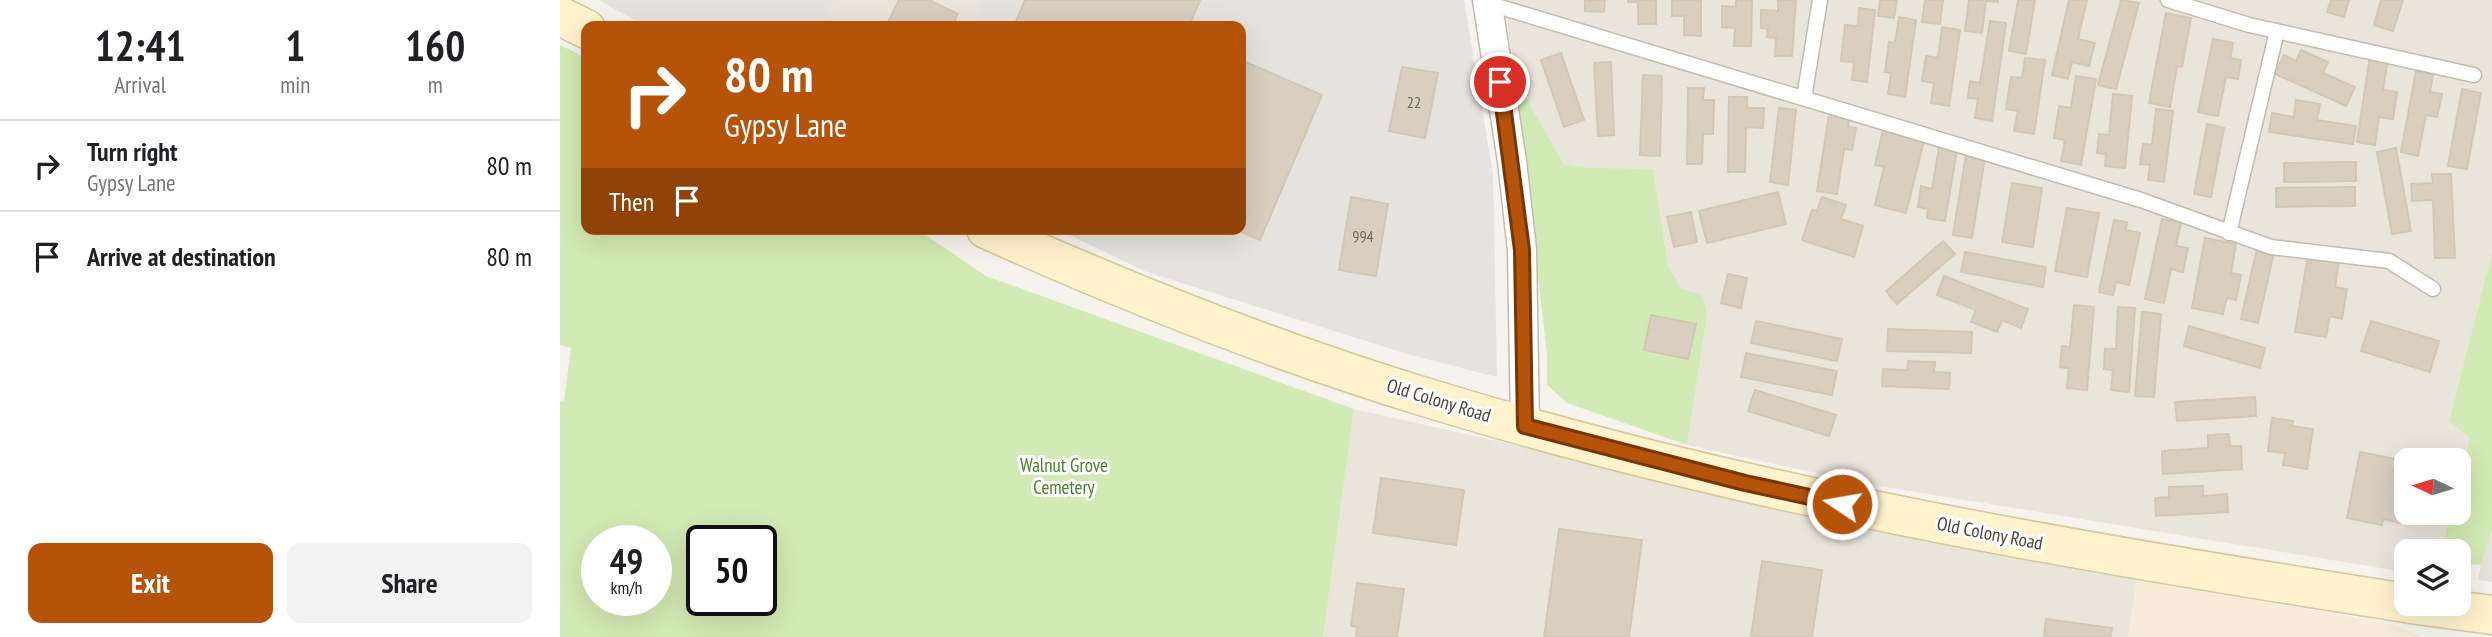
<!DOCTYPE html>
<style>
:root{--surface:#fff;--page:#f2f2f2;--text:#202124;--muted:#757577;--line:#e0e0e0;--accent:#b45309}
body{margin:0;font-family:"PT Sans Narrow",sans-serif;background:var(--page);color:var(--text);height:100vh;display:flex;flex-direction:column;font-size:26px;white-space:nowrap}
*{box-sizing:border-box;margin:0}
p{font-size:23px;color:var(--muted)}
.icon{flex:none;width:38px;height:38px;fill:none;stroke:currentColor;stroke-width:2;stroke-linecap:round;stroke-linejoin:round}
.map{position:relative;flex:1;overflow:hidden}
.drawer{display:flex;flex-direction:column;background:var(--surface);width:560px}
.drawer>*{flex:none}
.guide{position:absolute;left:21px;top:21px;width:665px;height:214px;border-radius:14px;box-shadow:0 7px 28px #0002;background:#b45309;color:#fff;overflow:hidden}
.needle{width:46px;rotate:274deg}
.tools{position:absolute;left:1834px;top:448px;display:grid;gap:14px}
.tools a{display:grid;place-items:center;width:77px;height:77px;border-radius:14px;background:var(--surface);box-shadow:0 7px 28px #0002;font-size:35px}
.speed{position:absolute;left:21px;top:525px;display:flex;gap:14px;font-size:35px;font-weight:700;text-align:center}
.speed>*{display:grid;place-content:center;width:91px;height:91px;border-radius:50%;background:var(--surface);box-shadow:0 7px 28px #0002;line-height:1}
.speed small{font-size:18px;font-weight:400}
.speed .limit{border:4px solid #111;border-radius:10px;background:#fff;color:#111}
.pin{position:absolute;display:grid;place-items:center;width:60px;height:60px;color:#fff;margin:-30px;border:4px solid #fff;border-radius:50%;box-shadow:0 2px 7px #0007}
.me{position:absolute;width:77px;margin:-38px;rotate:282deg;stroke-linejoin:round;filter:drop-shadow(0 0 5px #0008)}
.turn{display:flex;align-items:center;gap:24px;height:147px;padding:0 28px;font-size:32px}
.turn .icon{width:91px;height:91px;stroke-width:2.5}
.turn b{display:block;font-size:49px;line-height:60px}
.then{display:flex;align-items:center;height:66px;padding:0 28px;background:#0003;gap:14px;font-size:26px}
.eta{display:flex;justify-content:space-evenly;align-items:center;height:119px;text-align:center}
.eta b{font-size:42px;font-weight:700;line-height:49px}
.primary-button{display:flex;gap:14px;margin-top:auto;padding:14px 28px}
.primary-button a{flex:1;height:80px;border-radius:14px;background:var(--accent);color:#fff;font-size:28px;font-weight:700;line-height:80px;text-align:center}
.primary-button a+a{background:var(--page);color:var(--text)}
ul{padding:0;list-style:none}
li{display:flex;align-items:center;gap:21px;height:91px;padding:0 28px;border-top:2px solid var(--line)}
li div{flex:1}
li b{display:block;font-size:26px}
li em{font-style:normal}
main{display:flex;flex:1;min-height:0}
.map>svg:first-child{display:block}
</style>
<main>
<section class="drawer">
<div class="eta">
<div><b>12:41</b><p>Arrival</p></div>
<div><b>1</b><p>min</p></div>
<div><b>160</b><p>m</p></div>
</div>
<ul>
<li><svg class="icon" aria-label="right" viewBox="0 0 24 24"><path d="M7 20v-9h11M14 6l5 5-5 5"/></svg><div><b>Turn right</b><p>Gypsy Lane</p></div><em>80 m</em></li>
<li><svg class="icon" aria-label="arrive" viewBox="0 0 24 24"><path d="M6 21V4h12l-3 4 3 4H6"/></svg><div><b>Arrive at destination</b></div><em>80 m</em></li>
</ul>
<div class="primary-button"><a>Exit</a><a>Share</a></div>
</section>
<div class="map">
<svg width="1932" height="637" viewBox="0 0 1932 637">
<rect width="100%" height="100%" fill="#f6f3ec"/>
<path fill="#eae5da" d="M274 0H422L412 26H265Z
M944 0H1932V252L1889 421 1910 438 1899 482V460H1846V513H1891L1881 551H1846V572L1307 484 1127 445 1147 315 1122 289 1108 266 1093 170 1028 168 1004 164 954 77Z
M794 409 1169 493 1577 580 1568 637H763Z"/>
<path fill="#f7ead8" d="M1577 580 1831 624 1863 637H1568Z"/>
<path fill="#e6e2dd" d="M38 0H274L265 26H86Z
M422 0H904L933 175 937 377 847 354 584 271 497 229H681V26H412Z
M1932 531V582L1918 580 1921 565Z"/>
<path fill="#d2eab5" fill-rule="evenodd" d="M0 45 26 58V229H357L426 276 794 409 763 637H0V402L4 401 11 348 0 345ZM37 541H96V600H37ZM142 541H201V600H142Z
M954 77 1004 164 1028 168 1093 169 1108 266 1122 289 1142 294 1147 315 1127 445 1007 403 987 385V353Z
M1932 252V531L1921 565 1899 564V551H1881L1891 513H1899V482L1910 438 1889 421Z"/>
<path fill="#d8cfc1" stroke="#d3c7b4" stroke-width="2" d="M339 0H369L398 14 392 26H326Z
M465 0H640L629 26H454Z
M1025 0H1045L1044 12 1025 11Z
M1068 0H1096V24H1078V2H1068Z
M1112 0H1141V36L1124 35V16H1112Z
M1176 0H1192L1191 46H1174L1175 28 1162 27V6L1176 7Z
M1218 0H1236L1232 56H1215L1216 38 1207 37 1208 29 1201 28V10L1218 11Z
M1320 0H1337L1334 18 1318 16Z
M1365 0H1383L1380 24 1362 22Z
M1409 0H1438V2L1426 1 1422 33 1405 31Z
M1458 0H1475L1466 54 1449 51Z
M1509 0H1527L1518 39 1535 43 1529 66 1512 62 1508 79 1492 75Z
M1561 0 1579 3 1556 89 1538 85Z
M1771 0H1789L1784 17 1767 12Z
M1821 0H1843L1833 31 1814 25Z
M1299 8 1315 10 1307 82 1292 80 1294 62 1281 61 1285 25 1298 26Z
M1606 13 1631 18 1622 67 1617 66 1610 107 1589 103Z
M1339 17 1356 20 1345 97 1328 94 1331 73 1325 72 1329 42 1335 43Z
M1430 21 1446 23 1432 121 1415 118 1418 99 1408 98 1410 81 1420 83Z
M1382 27 1400 30 1389 106 1371 103 1374 83 1362 81 1366 56 1378 58Z
M1653 39 1673 43 1670 58 1681 60 1678 79 1666 77 1658 116 1638 112Z
M1741 50 1768 62 1763 73 1795 87 1786 106 1715 74 1724 55 1736 61Z
M1001 53 1024 120 1004 127 981 60Z
M1810 56 1828 59 1823 90 1837 92 1833 119 1819 117 1815 145 1797 142Z
M1465 58 1485 60 1474 134 1454 131 1458 111 1446 109 1451 77 1462 78Z
M681 60 762 95 700 240 675 229H681Z
M1051 62 1054 135 1038 136 1034 63Z
M842 67 878 73 865 138 829 131Z
M1856 71 1873 75 1870 92 1882 94 1877 117 1866 115 1858 156 1841 152Z
M1083 75 1102 76 1100 156 1080 155Z
M1516 76 1536 79 1521 165 1501 161 1505 140 1494 138 1499 106 1511 108Z
M1128 88H1144L1143 100H1154L1153 134H1143L1142 164H1127Z
M1902 89 1921 93 1907 169 1888 166Z
M1553 94 1572 96 1565 168 1545 166 1546 154 1537 153 1539 134 1549 135Z
M1169 97H1187V108H1204L1203 128 1186 127 1185 172H1168Z
M1736 100 1760 104 1757 120 1796 126 1793 144 1709 132 1712 113 1734 117Z
M1219 108 1236 110 1228 185 1210 182Z
M1596 109 1613 111 1604 182 1588 180 1590 165 1580 164 1583 144 1592 145Z
M1269 115 1289 118 1288 127 1296 128 1292 150 1284 149 1277 194 1257 191Z
M1647 124 1664 128 1651 197 1634 194Z
M1323 130 1364 141 1346 213 1315 205 1324 167 1315 165Z
M1379 147 1397 150 1385 221 1367 218 1368 209 1358 207 1361 186 1372 189Z
M1836 148 1851 231 1832 234 1817 152Z
M1406 155 1425 158 1412 238 1393 235Z
M1796 162V181L1724 182V163Z
M1872 174H1891L1895 258H1875L1873 200 1852 201 1851 184 1873 183Z
M1452 183 1482 188 1473 247 1442 242Z
M1795 187V206L1716 207V188Z
M1218 192 1226 224 1147 243 1139 211Z
M791 197 828 204 816 276 779 270Z
M1262 197 1286 205 1281 219 1303 226 1294 257 1242 240 1252 210 1257 211Z
M1507 208 1539 213 1527 277 1495 271Z
M1131 212 1137 242 1114 247 1107 217Z
M1602 219 1621 223 1616 246 1628 248 1623 272 1611 269 1604 303 1585 299Z
M1554 220 1567 222 1566 230 1580 233 1569 285 1556 282 1553 295 1539 292Z
M1645 238 1676 244 1671 273 1681 275 1676 300 1667 298 1663 314 1632 308Z
M1383 241 1395 254 1337 304 1326 291Z
M1698 244 1715 248 1698 323 1681 319Z
M1405 252 1486 267 1483 287 1401 272Z
M1748 256 1779 261 1775 287 1787 289 1782 319 1770 316 1766 337 1735 332Z
M1168 274 1187 278 1181 308 1161 303Z
M1384 276 1468 309 1461 328 1442 320 1437 332 1411 322 1416 310 1377 295Z
M1514 305 1534 307 1527 390 1507 388 1509 368 1500 367 1502 346 1510 347Z
M1558 307 1575 308 1569 392 1551 390 1553 370 1544 369 1545 349H1556Z
M1582 312 1601 314 1594 397 1575 396Z
M1091 315 1136 324 1128 359 1084 350Z
M1196 321 1282 339 1277 361 1191 343Z
M1811 321 1879 341 1870 372 1801 351Z
M1629 326 1705 348 1700 368 1624 346Z
M1328 329 1412 332 1411 353 1327 351Z
M1186 353 1277 371 1272 395 1181 377Z
M1348 361 1375 362 1374 372 1390 373 1389 389 1322 386 1323 369 1347 370Z
M1195 390 1276 415 1269 436 1188 411Z
M1695 397 1696 416 1617 421 1615 402Z
M1712 418 1733 421 1732 426 1753 429 1747 469 1723 465 1725 453 1708 451Z
M1669 434 1670 446H1681L1682 469 1603 474 1602 451 1648 448V435Z
M1800 452 1836 459 1832 476 1846 479 1840 523 1823 519 1822 525 1787 518Z
M821 478 904 490 896 545 813 533Z
M1643 486V496L1667 494 1668 512 1596 516 1595 498 1609 497V487Z
M999 529 1082 540 1069 637H984Z
M1202 561 1262 570 1252 637H1191Z
M797 583 844 589 837 637H796L797 627 791 626Z
M1486 619 1552 628 1550 637H1484Z"/>
<g fill="none" stroke-linecap="round" stroke-linejoin="round">
<defs>
<path id="lane" d="M1608 0 1689 25 1914 75
M927 3 1581 200 1711 247 1829 261 1873 289
M1244 98 1260 0
M1669 233 1717 31"/>
<path id="street" d="M927 0 952 161 962 250 965 427"/>
<path id="secondary" d="M0 16 26 29
M426 229C570 294 717 352 868 398 1187 496 1517 552 1846 603
M1850 604 1932 615"/>
</defs>
<use href="#lane" stroke="#c2bbae" stroke-width="17"/>
<use href="#street" stroke="#c2bbae" stroke-width="31"/>
<use href="#secondary" stroke="#d6c79b" stroke-width="41"/>
<use href="#lane" stroke="#fff" stroke-width="14"/>
<use href="#street" stroke="#fff" stroke-width="28"/>
<use href="#secondary" stroke="#fff3cd" stroke-width="38"/>
</g>
<g fill="none" stroke-linecap="round" stroke-linejoin="round">
<defs>
<path id="route" d="M940 82 962 250 965 426 1185 483 1282 504"/>
</defs>
<use href="#route" stroke="#753606" stroke-width="18"/>
<use href="#route" stroke="#b45309" stroke-width="12"/>
</g>
<g text-anchor="middle" dominant-baseline="central" stroke-width="6" stroke-linejoin="round" paint-order="stroke">
<g font-size="16" fill="#6e675b">
<text x="854" y="102">22</text>
<text x="803" y="236">994</text>
</g>
<g font-size="19" fill="#4b4439" stroke="#fff">
<text transform="translate(879 400) rotate(17)">Old Colony Road</text>
<text transform="translate(1430 533) rotate(11)">Old Colony Road</text>
</g>
<g font-size="19" fill="#4a7f2a" stroke="#fff">
<text x="504" y="465">Walnut Grove<tspan x="504" dy="22">Cemetery</tspan></text>
</g>
</g>
</svg>
<div class="tools">
<a><svg class="needle" viewBox="-14 -14 28 28"><path d="M0-13l5 13h-10z" fill="#e53935"/><path d="M0 13l5-13h-10z" fill="#757577"/></svg></a>
<a><svg class="icon" aria-label="layers" viewBox="0 0 24 24"><path d="M12 4l9 5-9 5-9-5zM3 14l9 5 9-5"/></svg></a>
</div>
<div class="speed"><div>49<small>km/h</small></div><div class="limit">50</div></div>
<div class="pin" style="left:940px;top:82px;background:#d93025"><svg class="icon" aria-label="arrive" viewBox="0 0 24 24"><path d="M6 21V4h12l-3 4 3 4H6"/></svg></div>
<svg class="me" style="left:1282px;top:504px" viewBox="-20 -20 40 40"><circle r="17" fill="#b45309" stroke="#fff" stroke-width="3"/><path d="M0-11L8 9 0 5-8 9z" fill="#fff"/></svg>
<div class="guide">
<div class="turn"><svg class="icon" aria-label="right" viewBox="0 0 24 24"><path d="M7 20v-9h11M14 6l5 5-5 5"/></svg><div><b>80 m</b>Gypsy Lane</div></div>
<div class="then">Then<svg class="icon" aria-label="arrive" viewBox="0 0 24 24"><path d="M6 21V4h12l-3 4 3 4H6"/></svg></div>
</div>
</div>
</main>
